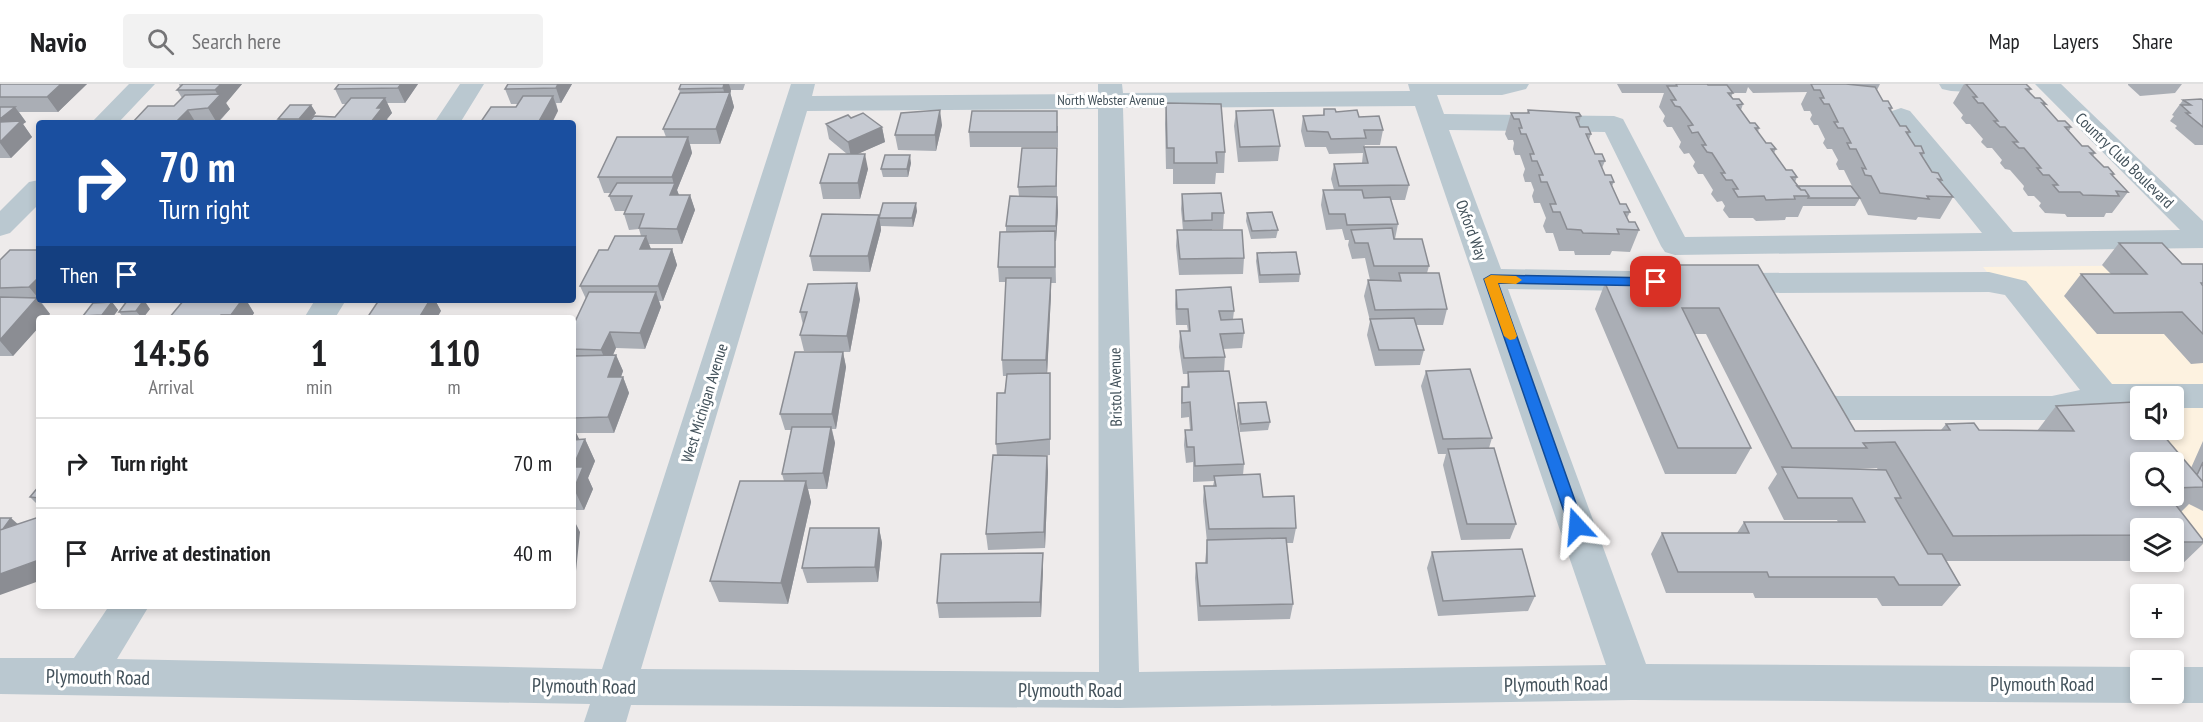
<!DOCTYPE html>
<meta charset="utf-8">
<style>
:root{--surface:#fff;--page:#f2f2f2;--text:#202124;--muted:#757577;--line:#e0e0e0}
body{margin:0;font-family:"PT Sans Narrow",sans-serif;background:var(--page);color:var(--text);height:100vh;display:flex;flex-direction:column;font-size:22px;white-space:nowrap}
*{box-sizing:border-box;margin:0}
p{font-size:20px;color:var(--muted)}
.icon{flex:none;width:33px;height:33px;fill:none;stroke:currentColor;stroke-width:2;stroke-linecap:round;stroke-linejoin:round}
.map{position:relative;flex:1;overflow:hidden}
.drawer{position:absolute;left:36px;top:231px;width:540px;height:294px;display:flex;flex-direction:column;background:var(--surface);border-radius:6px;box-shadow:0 3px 9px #0003}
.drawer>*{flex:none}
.banner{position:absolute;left:36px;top:36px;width:540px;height:183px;border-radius:6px;box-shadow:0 3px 9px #0003;background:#1a4fa0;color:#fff;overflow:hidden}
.controls{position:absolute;left:2130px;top:302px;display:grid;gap:12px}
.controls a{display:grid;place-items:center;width:54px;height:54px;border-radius:6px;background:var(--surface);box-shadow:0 3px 9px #0003;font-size:30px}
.pin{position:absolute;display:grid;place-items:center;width:51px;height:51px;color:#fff;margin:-26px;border-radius:12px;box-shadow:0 3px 9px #0006}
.me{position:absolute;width:66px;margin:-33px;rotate:341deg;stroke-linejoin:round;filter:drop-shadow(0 0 4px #0008)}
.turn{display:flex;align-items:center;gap:21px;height:126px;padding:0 24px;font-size:27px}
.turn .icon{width:78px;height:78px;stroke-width:2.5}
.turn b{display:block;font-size:42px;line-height:51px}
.then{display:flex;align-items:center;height:57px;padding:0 24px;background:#0003;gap:12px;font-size:22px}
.eta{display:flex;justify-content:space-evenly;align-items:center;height:102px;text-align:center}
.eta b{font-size:36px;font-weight:600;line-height:42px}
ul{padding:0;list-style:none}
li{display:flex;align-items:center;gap:18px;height:90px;padding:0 24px;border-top:2px solid var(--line)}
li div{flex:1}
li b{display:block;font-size:22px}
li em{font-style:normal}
header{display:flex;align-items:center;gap:36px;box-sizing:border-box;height:84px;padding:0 30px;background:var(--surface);border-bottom:2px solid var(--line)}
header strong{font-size:28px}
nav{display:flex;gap:33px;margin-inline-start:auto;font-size:21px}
.search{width:420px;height:54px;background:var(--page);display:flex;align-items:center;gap:15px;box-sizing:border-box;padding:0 21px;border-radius:6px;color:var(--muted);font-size:22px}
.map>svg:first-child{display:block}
</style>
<header>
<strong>Navio</strong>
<div class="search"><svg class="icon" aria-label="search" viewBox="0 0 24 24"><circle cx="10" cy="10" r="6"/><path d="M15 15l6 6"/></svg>Search here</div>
<nav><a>Map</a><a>Layers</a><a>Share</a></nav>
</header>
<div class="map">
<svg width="2203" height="638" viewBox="0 0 2203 638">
<rect width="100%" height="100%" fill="#eeebeb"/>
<path fill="#fdf2e0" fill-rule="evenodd" d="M2194 181 2203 191V462L2163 411H2174V378H2140L1983 183ZM2140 312H2174V345H2140Z"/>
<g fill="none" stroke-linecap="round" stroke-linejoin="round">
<path fill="#bac8d0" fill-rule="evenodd" d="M129 0H155L118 39H91Z
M460 0H484L460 39H434Z
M791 0H815L812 12 1098 10V0H1122L1123 9 1410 7 1408 0H1529L1526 5 1502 11H1437L1444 30 1614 32 1623 35 1685 153 1982 149 1888 32 1892 27 1901 24 1910 27 2013 148 2180 146 2035 0H2061L2203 137V164L1675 171 1665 168 1661 162 1605 48 1449 46 1501 185 1749 189 1989 188 2026 197 2112 300H2203V324H2174V312H2140V324H2103L2052 336H1837L1805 327 1791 302 1795 294 1807 290 1819 294 1828 310 1837 312H2052L2080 306 2005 211 1989 208 1749 209 1508 205 1646 580 2140 583V609H2156L2154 614 2140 619 1632 616 1119 624 631 621 626 638H584L590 620 0 610V574H74L109 522H149L117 575 602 585ZM1415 22 1606 581 1139 588 1123 24ZM1098 25 1099 588 641 585 807 27Z
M1939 0H2016L2018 3 2015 8 2006 10 1951 7 1942 5Z
M39 96V120L10 149 0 152V127L29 98Z
M315 216H346L335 234H304Z
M2174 583H2203V619H2174L2160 614 2158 609H2174Z"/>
</g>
<path fill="#aaaeb5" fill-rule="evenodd" d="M87 0 58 28H19L26 38 23 40 32 53 11 74H0V1Z
M179 0H242L226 19 230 25 218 39H132L174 22 182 14 177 6 180 3Z
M339 0H418L405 19H387L392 29 387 35 389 39H308L335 33 346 20H342L335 5Z
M508 0H572L561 19H556L558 27 518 20H511L505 5Z
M681 0H745L743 6H731L730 8 734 23 720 60H690L692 69 677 106 679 111H690L695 126 682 160H649L651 165H672L677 181 663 217H659L661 223 645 265 616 264 613 271H616L623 287 621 293H623L629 309 614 349H576L579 355H585L595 377 588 394 593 405 584 426H573V242L586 215 580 202 608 166 641 152 639 145 629 146 624 130 625 127H615L609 112 611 109H604L598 93 666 53 663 45 680 9 679 5Z
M1617 0H1880L1877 6 1883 17 1892 24 1891 27 1900 42 1910 48 1908 51 1915 62 1924 69 1922 73 1932 88 1942 96 1941 99 1953 113 1940 135 1918 133 1916 136 1868 131 1859 113 1860 114 1855 122H1803L1798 133H1786L1785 136 1756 137 1753 134H1729L1723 126 1725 122 1722 117 1717 118 1711 110 1713 106 1703 90H1698L1693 82 1695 78 1689 69 1684 70 1679 63 1681 58 1672 43H1667L1663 37 1665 32 1659 23 1664 9H1622ZM1748 3 1753 9 1807 8 1801 20 1804 27H1810L1812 31 1810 35 1814 41H1818L1825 55 1823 59 1827 65H1832L1838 76 1836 80 1839 86H1844L1852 102V103L1797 102 1795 98 1797 93 1786 86 1774 69 1776 65 1766 59 1758 48 1759 44 1750 39 1741 26 1743 20 1733 15 1731 13 1733 9H1746Z
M1964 0H2026L2031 5 2029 8 2035 14 2046 20 2044 22 2058 37 2071 43 2069 47 2082 62 2095 69 2093 72 2104 83 2114 90 2113 92 2128 108 2112 129H2106L2104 133H2067L2065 130 2045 129 2039 122 2041 119 2034 112H2028L2023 105 2024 102 2010 86 2005 85 2000 79 2002 76 1992 64H1987L1981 58 1983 55 1970 40H1966L1961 34 1963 31 1953 19Z
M2128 0H2182L2175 9 2140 12 2128 1Z
M2183 16H2203V61H2195L2175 44 2177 42 2170 37 2174 32 2172 31Z
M1166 19 1225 68 1224 89H1216L1215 100H1173V85H1166L1165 40Z
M311 21 316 29 307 39H280L278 35Z
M1324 25 1359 33 1383 46 1380 61H1365L1364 63 1409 101 1405 116H1391L1398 140 1395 155 1429 182 1427 189 1447 225 1443 241H1416L1424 266 1420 281 1375 282 1367 251 1370 237 1364 212 1368 196H1370L1365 174 1352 175 1348 161 1349 156H1345L1342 145 1326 146 1321 121 1323 106H1334L1331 95 1334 80 1362 79 1363 69 1329 70 1326 63H1305L1301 47 1303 32 1323 31Z
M1528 26 1581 32 1579 39 1580 43 1591 50 1589 56 1595 70 1605 77 1602 84 1605 91 1614 98 1612 102 1620 120 1630 128 1627 134 1629 138 1639 146 1630 168 1612 167 1610 171H1575L1574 167H1559L1553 149H1546L1543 142 1546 134 1540 119H1534L1532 112 1534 106 1531 98H1525L1523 91 1525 85 1520 71H1515L1513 65 1514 59 1513 56H1508L1505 50 1511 29H1527Z
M1236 27 1280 62 1278 77 1238 78 1234 42Z
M851 34 882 43 885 58 857 70 868 85 860 115H823L820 99 847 70 829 55 826 40Z
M942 41 936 67 898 66 895 51Z
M1058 42V63H970L969 48Z
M911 79 908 93H883L881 85Z
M1057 79V113L1058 128 1056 157H1055L1056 199H1051V210L1047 289H1050V371L1038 372H1047L1048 388 1045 464 988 466 986 450 997 371 996 360 1007 292H1003L1002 276 1006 198H999L998 183 1006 148V142L1019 112 1018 103Z
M1182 110 1224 129 1223 145H1212V146L1244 174 1243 190 1179 191 1176 162 1177 146H1183L1181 125Z
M917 127 913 143 881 142V146L870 188 813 187 810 172 879 134Z
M1247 129 1278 146 1276 154 1251 155 1246 137Z
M2119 159 2182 180H2203V279L2191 280 2164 250H2097L2064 212 2081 190H2111L2102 181Z
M39 166V216H45L42 219 50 230 46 234H39V243L13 272H0V204Z
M1257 169 1300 190 1299 198 1259 199 1256 177Z
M1643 181H1758L1855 347 1941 346 1946 340 1979 346 2037 347 2056 322 2191 384 2203 357V427L2189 420 2181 428 2203 456V460L2178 484 2140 483 2135 477H1946L1960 501 1942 522H1882L1877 514H1755L1753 509H1666L1651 470 1662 449H1737L1744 438H1838L1837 436H1784L1768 404 1777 390 1706 250H1694L1751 364 1736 390H1665L1595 225 1605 199H1636ZM2174 378V411H2140ZM1877 384 1878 386 1852 385H1853ZM2140 444H2174V477H2140Z
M1176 206 1234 227 1233 235 1244 249 1242 264 1223 265 1225 273 1224 287 1244 380 1243 391 1263 413 1296 444 1293 459H1287L1293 520 1290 535 1198 537 1195 494 1196 479H1205L1207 458 1203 417 1204 402H1213L1214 397 1193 398V378L1186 379 1184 361 1185 346H1190L1189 333 1181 334V319L1182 303H1187L1188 290H1183L1179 263 1180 247H1188L1187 241H1176L1175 221Z
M860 215 850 268H843L846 283 836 345H832L835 359 827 405H808L811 418 788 520 719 518 710 497 784 397 782 390 791 346H785L780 330 836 268 804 267 800 251 803 241 800 228Z
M184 216H268L266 219H248L254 229 251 234H169Z
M379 216H482L481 217 436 218 441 227Z
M539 216H568L540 217Z
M112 218 118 226 112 234H85L83 232Z
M150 225 143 234H124L119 228Z
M1426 287 1492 354 1489 364 1516 440 1510 455 1461 456 1443 381 1446 370H1438L1421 302Z
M1238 319 1270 338 1268 346 1240 348 1237 327Z
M39 402V422L30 413Z
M879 444 882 459 878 498 807 499 802 484Z
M1432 468 1535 512 1528 527 1438 532 1427 484Z
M1043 469V485L1041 533 939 534 937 519Z"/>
<path fill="#8b8d93" d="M61 0H87L58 28 47 13Z
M221 0H242L226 19 230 25 217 39 208 24 219 13 215 6Z
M401 0H418L405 19 398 4Z
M558 0H572L561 19 556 4Z
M724 0H729L731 6 729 13 730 8 734 23 720 60 716 45 727 18 723 4Z
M553 12 558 27 552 39H538Z
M385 14 392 29 387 35 389 39H371L377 24Z
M311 21 316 29 307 39H301L299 35Z
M15 23 26 38 23 40 32 53 11 74 0 59V35Z
M188 26 196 39H175Z
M940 26 942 41 936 67 935 51Z
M882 43 885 58 851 73 848 58Z
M688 53 692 69 677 106 680 114 670 111 674 101 672 93Z
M865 70 868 85 860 115 858 99Z
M910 71 911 79 908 93 907 85Z
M690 111 695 126 682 160 677 145Z
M1057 113 1058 128 1056 157V142Z
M916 119 917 127 913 143 912 134Z
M879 131 881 146 870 188 868 172Z
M646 152 652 168 640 165Z
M672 165 677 181 663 217 658 202Z
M39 193V215L29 203Z
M1051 194V210L1047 292 1046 276Z
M857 199 860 215 850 268 847 252Z
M656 208 661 223 645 265 640 249Z
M37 214 50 230 46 234H39V243L13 272 0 257V256Z
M144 216 150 225 143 234H142L136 227Z
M242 216H246L254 229 251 234H233L231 231Z
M430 216H435L441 227 437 234H419Z
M112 218 118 226 112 234H105L102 231Z
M610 248 616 264 608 282 601 266Z
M843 268 846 283 836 345 832 330Z
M616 271 623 287 615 309 608 293Z
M623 293 629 309 614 349 608 333Z
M573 342 580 357 573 373Z
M831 343 835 359 827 405 823 389Z
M585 355 595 377 588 394 593 405 584 426 574 405 573 383Z
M1047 372 1048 388 1045 464 1044 448Z
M806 397 811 418 788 520 781 499Z
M11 434 20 442 0 448Z
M573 434 580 448 576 487 573 488Z
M879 444 882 459 878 498 875 483Z
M1043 469V485L1041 533 1040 518Z
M39 476V497L0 511V490Z"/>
<path fill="#c6cad2" stroke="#8b8d93" stroke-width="1.5" d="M1 0H61L47 13H0V1Z
M183 0H221L215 6H177Z
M339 0H401L398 4 335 5Z
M508 0H558L556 4 505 5Z
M681 0H724L723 4 679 5Z
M1676 0H1707L1708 1H1727L1733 9H1728L1733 15H1739L1743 20 1737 21 1750 39H1755L1759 44H1755L1766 59H1771L1776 65H1771L1786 86H1792L1797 93H1791L1801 106H1805L1809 112H1794L1795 115 1766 116 1764 112 1738 113 1733 105H1738L1732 96H1726L1721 89H1725L1712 69 1707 68 1702 61H1706L1698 48 1692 49 1688 42 1693 41 1680 23 1675 22 1671 16H1676L1667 2H1677Z
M1811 0H1846L1875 3 1883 17H1888L1892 24H1889L1900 42H1906L1910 48H1906L1915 62H1921L1924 69H1920L1932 88 1938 89 1942 96 1938 95 1953 113 1927 112 1929 115 1880 109 1871 92 1865 91 1862 84 1866 85 1856 65H1850L1847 59H1851L1843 44H1838L1834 38H1838L1829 20H1824L1820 14H1824L1820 6H1814Z
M1966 0H2026L2031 5H2026L2035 14H2040L2046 20 2042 19 2058 37H2065L2071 43H2065L2082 62H2088L2095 69H2090L2104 83H2108L2114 90H2111L2128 108 2116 107 2119 112 2083 111 2080 108H2059L2053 101H2058L2049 91H2043L2037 84H2041L2024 64H2019L2013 58H2018L2005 43H2000L1994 37H1998L1983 19H1978L1973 13H1977Z
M730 8 716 45H663L680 9Z
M221 10 208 24 188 26 175 39H189H132L148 22H174L185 11Z
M523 12H553L538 39H480L491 23H516Z
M351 14H385L377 24H382L371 38 366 39H308L314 32 335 33Z
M2201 15 2203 16V43L2186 29H2190L2181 21H2191L2183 16Z
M1166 19 1221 20 1225 68H1216L1217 79H1174V64H1167Z
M290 21H311L299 35H278Z
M0 23H15L0 35Z
M1324 25H1335L1336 28 1357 26 1359 33 1379 32 1383 46H1364L1366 54 1331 55 1328 48 1307 47 1303 32 1324 31Z
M940 26 935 51H895L901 29Z
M1273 26 1280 62 1240 63 1236 27Z
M1528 26 1579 29 1581 32 1576 33 1580 43H1588L1591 50H1586L1595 70H1602L1605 77H1599L1605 91H1611L1614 98H1610L1620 120H1626L1630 128H1624L1629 138H1635L1639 146 1617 145 1619 150 1583 149 1581 146 1567 145 1560 128H1553L1550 120H1556L1547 98H1541L1539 91H1543L1537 77H1532L1530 70H1534L1526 50H1521L1519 44H1522L1519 35H1514L1511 29H1529Z
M972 27H1057V48H969Z
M863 29 882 43 848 58 826 40 848 31 851 34Z
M21 37 0 58V38Z
M617 53H688L672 93H598Z
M1364 63H1396L1409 101 1339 102 1334 80 1368 79Z
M1022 64H1057L1056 102 1018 103Z
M829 70H865L858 99H820Z
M885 71H910L907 85H881Z
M617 99H675L670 111H690L677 145 639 144 644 130H624L632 112H609Z
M1797 102H1851L1860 114H1808L1809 112 1805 106H1801Z
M1323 106H1362L1364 114 1390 113 1398 140 1347 141 1345 130H1329Z
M1221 109 1224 129H1212V136L1184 137 1182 110Z
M1010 112 1057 113 1056 142H1006Z
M883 119H916L912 134H879Z
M1272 128 1278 146 1252 147 1247 129Z
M822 130 879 131 868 172H810Z
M1392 144 1394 155H1422L1429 182H1374L1368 159H1355L1351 146Z
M1177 146H1242L1244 174 1180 175Z
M1055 147V183H998L1000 148Z
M615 152H646L640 165H672L658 202H580L599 166H608Z
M2119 159H2162L2182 180H2203V199H2201L2203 202V250L2182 228 2114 229 2081 190H2147Z
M10 166H39V193L29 203 0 204V176Z
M1296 168 1300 190 1260 191 1257 169Z
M1643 181H1758L1855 347 1950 346 1946 340 1974 339 1979 346 2074 347 2056 322 2135 318 2140 324V345H2158L2203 398V403L2174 404V378H2140V411H2168L2203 456V458H2174V444H2140V451L1953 452 1895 358 1863 359 1867 364H1792L1719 224H1682L1751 364H1678L1605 199H1652Z
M1399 189H1439L1447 225 1375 226 1368 196 1401 197Z
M1006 194H1051L1046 276H1002Z
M857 199 847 252 800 251 807 228H800L808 200Z
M1231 203 1234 227H1219L1221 236 1242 235 1244 249 1220 250 1225 273 1184 274 1180 247H1190L1188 225H1177L1176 206Z
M589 208H656L640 249 610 248 601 266 573 265V242Z
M0 213 37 214 0 256Z
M144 216 136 227 119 228 127 217Z
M184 216H242L231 231H221L219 234H169Z
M379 216H430L419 234H367Z
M112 218 102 231 83 232 93 219Z
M1414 234 1424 266H1379L1370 235Z
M795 268H843L832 330H780Z
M616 271 608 293H623L608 333 573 334V299L575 294H573V272Z
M1470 285 1492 354 1443 355 1426 287Z
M1229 287 1244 380 1195 382 1194 363H1187L1185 346H1192L1190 318 1182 319V303H1189L1188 288Z
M1050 289V355L996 360 997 309H1005L1007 290Z
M1266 318 1270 338 1241 340 1238 319Z
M792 343H831L823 389 782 390Z
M585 355 573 383V356Z
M1494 364 1516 440H1467L1448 365Z
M993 371 1047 372 1044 448 986 450Z
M2203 378V398L2197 391Z
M573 383H583L574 405H573Z
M1782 383 1886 386 1901 414H1895L1928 470H1942L1960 501H1899L1894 493H1769L1767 488H1678L1662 449H1749L1744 438H1865L1852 414H1798Z
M1260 390 1263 413 1294 412 1296 444 1209 445 1204 402H1216L1214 392Z
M740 397H806L781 499 710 497Z
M39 402V414L30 413Z
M39 433V476L0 490V446Z
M0 434H11L3 445 0 446Z
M810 444H879L875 483 802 484Z
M1286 454 1293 520 1200 522 1196 479H1207V456Z
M1522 465 1535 512 1443 517 1432 468Z
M1043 469 1040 518 937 519 941 470Z"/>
<path fill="#1a73e8" stroke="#114b97" stroke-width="1.5" d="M1491 191 1656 194 1662 198 1656 202 1498 199 1584 442 1582 446H1572L1569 442 1484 195Z"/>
<path fill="#f59e0b" d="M1491 191 1516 192 1522 196 1516 200 1498 199 1517 252 1515 255 1510 256 1504 252 1484 195Z"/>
<g text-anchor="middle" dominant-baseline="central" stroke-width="6" stroke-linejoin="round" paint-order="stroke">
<g font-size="14" fill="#42515a" stroke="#fff">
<text x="1111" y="16">North Webster Avenue</text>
</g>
<g font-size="16" fill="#42515a" stroke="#fff">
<text transform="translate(2125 76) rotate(44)">Country Club Boulevard</text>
<text transform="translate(1472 146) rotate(70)">Oxford Way</text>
<text transform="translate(1115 303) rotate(-91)">Bristol Avenue</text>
<text transform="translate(704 319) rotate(-73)">West Michigan Avenue</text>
</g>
<g font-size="20" fill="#42515a" stroke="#fff">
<text transform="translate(98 593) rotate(1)">Plymouth Road</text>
<text transform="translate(1556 600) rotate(-1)">Plymouth Road</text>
<text x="2042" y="600">Plymouth Road</text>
<text transform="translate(584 602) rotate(1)">Plymouth Road</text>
<text x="1070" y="606">Plymouth Road</text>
</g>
</g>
</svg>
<div class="controls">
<a><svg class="icon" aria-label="sound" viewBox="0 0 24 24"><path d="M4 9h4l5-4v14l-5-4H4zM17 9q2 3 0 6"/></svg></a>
<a><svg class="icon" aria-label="search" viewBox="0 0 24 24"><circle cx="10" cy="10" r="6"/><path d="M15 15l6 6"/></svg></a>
<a><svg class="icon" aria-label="layers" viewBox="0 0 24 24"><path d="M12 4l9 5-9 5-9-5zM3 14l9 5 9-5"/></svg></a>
<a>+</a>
<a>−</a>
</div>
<div class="pin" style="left:1656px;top:198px;background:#d93025"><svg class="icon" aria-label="arrive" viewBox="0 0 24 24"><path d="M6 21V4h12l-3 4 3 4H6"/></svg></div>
<svg class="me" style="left:1577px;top:442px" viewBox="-20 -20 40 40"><path d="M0-17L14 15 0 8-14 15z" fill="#1a73e8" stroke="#fff" stroke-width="4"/></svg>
<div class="banner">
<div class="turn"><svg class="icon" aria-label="right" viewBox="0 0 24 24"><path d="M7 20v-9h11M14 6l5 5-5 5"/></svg><div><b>70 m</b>Turn right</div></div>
<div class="then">Then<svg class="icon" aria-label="arrive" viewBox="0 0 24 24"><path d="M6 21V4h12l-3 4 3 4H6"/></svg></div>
</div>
<section class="drawer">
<div class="eta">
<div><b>14:56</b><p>Arrival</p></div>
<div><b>1</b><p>min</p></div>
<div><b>110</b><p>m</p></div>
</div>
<ul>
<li><svg class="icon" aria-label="right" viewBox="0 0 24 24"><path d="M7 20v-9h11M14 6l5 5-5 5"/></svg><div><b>Turn right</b></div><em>70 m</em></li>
<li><svg class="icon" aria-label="arrive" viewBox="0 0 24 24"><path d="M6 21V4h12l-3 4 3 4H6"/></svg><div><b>Arrive at destination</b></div><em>40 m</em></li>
</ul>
</section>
</div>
